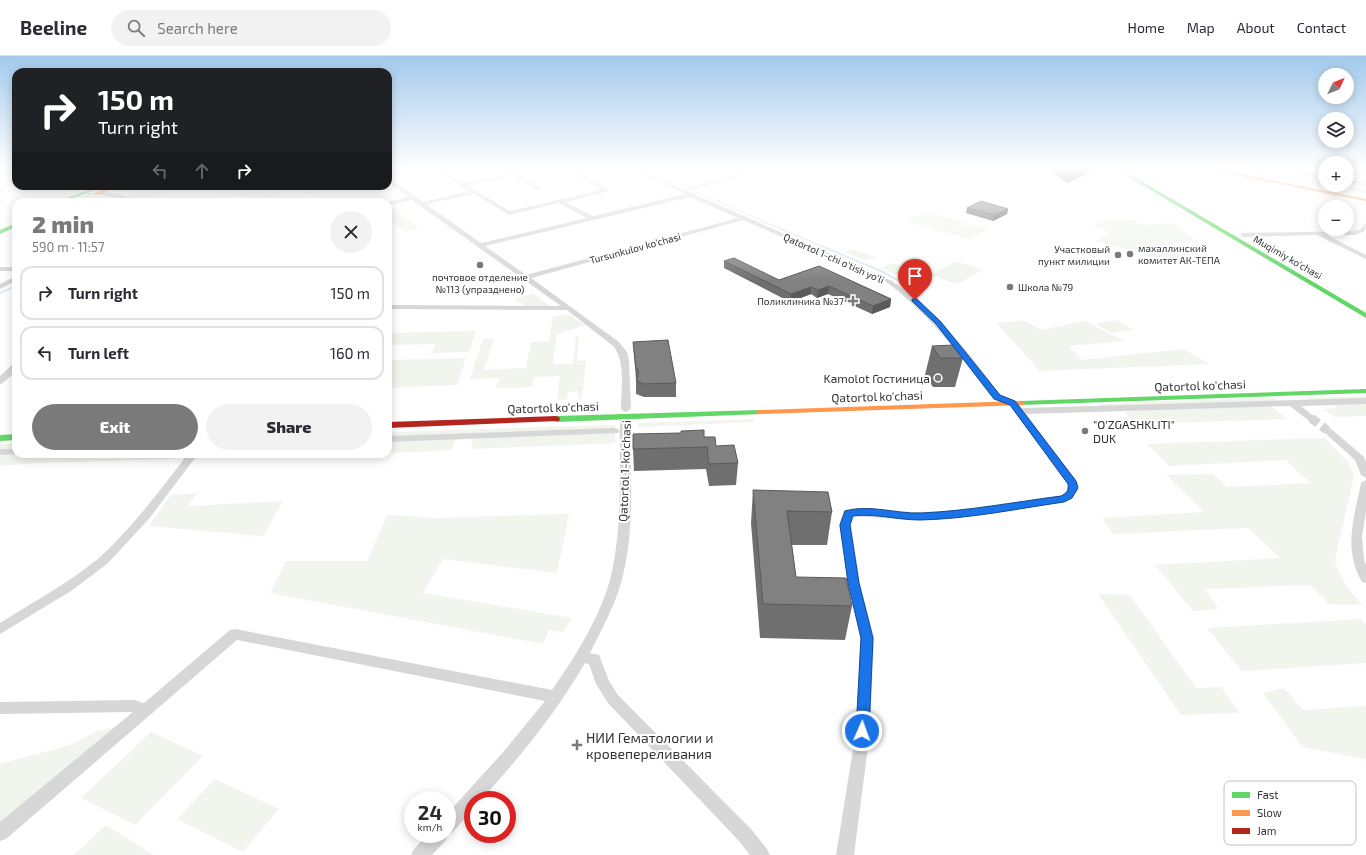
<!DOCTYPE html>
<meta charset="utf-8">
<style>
:root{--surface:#fff;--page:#f2f2f3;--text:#2b2b33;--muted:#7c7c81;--line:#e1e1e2;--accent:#7a7a7a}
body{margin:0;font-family:"Exo 2",sans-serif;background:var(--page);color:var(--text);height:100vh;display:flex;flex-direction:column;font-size:15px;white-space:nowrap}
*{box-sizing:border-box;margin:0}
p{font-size:13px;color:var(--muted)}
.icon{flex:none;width:22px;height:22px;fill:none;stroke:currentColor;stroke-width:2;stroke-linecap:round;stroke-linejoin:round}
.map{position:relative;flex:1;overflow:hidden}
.sheet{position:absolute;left:12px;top:142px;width:380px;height:260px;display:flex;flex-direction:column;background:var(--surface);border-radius:12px;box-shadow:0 2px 10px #0003}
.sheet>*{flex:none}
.hud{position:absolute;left:12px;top:12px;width:380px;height:122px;border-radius:12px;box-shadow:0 2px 10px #0003;background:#202124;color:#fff;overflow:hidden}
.needle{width:26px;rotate:47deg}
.controls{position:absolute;left:1318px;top:12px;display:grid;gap:8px}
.controls a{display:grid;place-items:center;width:36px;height:36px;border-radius:50%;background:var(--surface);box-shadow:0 2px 10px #0003;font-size:20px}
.speed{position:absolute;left:404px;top:735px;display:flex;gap:8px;font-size:20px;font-weight:700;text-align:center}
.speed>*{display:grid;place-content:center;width:52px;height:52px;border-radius:50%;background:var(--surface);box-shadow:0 2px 10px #0003;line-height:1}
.speed small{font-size:10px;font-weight:400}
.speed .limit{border:6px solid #d22;background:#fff;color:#111}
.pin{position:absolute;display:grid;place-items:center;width:34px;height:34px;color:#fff;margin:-41px -17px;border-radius:50% 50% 50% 0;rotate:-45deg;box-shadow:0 0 4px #0007}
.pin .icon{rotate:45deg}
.me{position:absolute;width:44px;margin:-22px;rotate:2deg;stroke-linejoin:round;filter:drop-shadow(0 0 3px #0008)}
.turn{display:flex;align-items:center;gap:14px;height:84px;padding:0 20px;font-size:18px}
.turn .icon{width:52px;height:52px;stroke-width:2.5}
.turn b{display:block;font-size:28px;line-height:34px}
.lanes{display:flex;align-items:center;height:38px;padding:0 20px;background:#0003;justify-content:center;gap:20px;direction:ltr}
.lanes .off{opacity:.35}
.round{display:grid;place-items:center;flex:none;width:42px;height:42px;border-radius:21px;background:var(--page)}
.summary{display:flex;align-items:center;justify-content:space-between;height:68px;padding:0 20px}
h1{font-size:24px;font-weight:800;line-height:30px;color:var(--accent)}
.action{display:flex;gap:8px;margin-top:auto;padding:8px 20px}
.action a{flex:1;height:46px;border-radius:24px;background:var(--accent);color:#fff;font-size:16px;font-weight:800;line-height:46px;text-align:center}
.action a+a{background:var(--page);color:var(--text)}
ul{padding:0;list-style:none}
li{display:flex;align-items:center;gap:12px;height:54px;margin:0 8px 6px;padding:0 12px;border:2px solid var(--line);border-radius:12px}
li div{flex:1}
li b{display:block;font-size:15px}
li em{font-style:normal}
header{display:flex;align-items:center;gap:24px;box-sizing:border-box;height:56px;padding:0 20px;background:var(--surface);border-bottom:1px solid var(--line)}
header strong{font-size:19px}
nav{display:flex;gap:22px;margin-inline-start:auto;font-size:14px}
.search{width:280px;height:36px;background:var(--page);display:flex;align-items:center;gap:10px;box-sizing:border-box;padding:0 14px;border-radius:22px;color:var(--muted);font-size:15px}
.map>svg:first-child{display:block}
</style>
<header>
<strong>Beeline</strong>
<div class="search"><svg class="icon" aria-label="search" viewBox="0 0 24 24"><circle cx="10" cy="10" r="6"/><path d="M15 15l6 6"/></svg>Search here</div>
<nav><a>Home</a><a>Map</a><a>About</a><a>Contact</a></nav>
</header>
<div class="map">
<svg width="1366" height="799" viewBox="0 0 1366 799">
<rect width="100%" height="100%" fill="#fff"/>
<path fill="#f1f5ed" d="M960 113H992L998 123Z
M152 130H170L147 146H112Z
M219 130 282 136 273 143 205 136Z
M309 131H342L335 137 302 138Z
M388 149H390L419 173 405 176 388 162Z
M926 156 966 167 946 177 906 165Z
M1103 164H1134L1142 169 1171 167 1199 186 1172 187 1193 202 1168 205 1096 185 1111 176 1092 170Z
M968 168 988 173 969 183 949 177Z
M852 193 876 201 865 205 845 196Z
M956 205 983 214 957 228 930 219Z
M893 207 916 215 903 222 881 212Z
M533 237 551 251 525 250 515 243Z
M569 259 585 269 557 278 553 308H573L576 280H579L577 305 586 304 582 343H578V335L568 336 567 343 557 344 560 320 534 321 532 331 496 332 500 322 470 323 483 283H494L484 314 526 312 531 286 549 285 553 260Z
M1116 264 1133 274 1112 277 1096 268Z
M1025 265 1041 274 1084 265 1125 285 1069 290 1082 304 1183 293 1210 308 1040 315 996 267Z
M476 275 469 296 432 297 435 288 388 289V277Z
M466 302 457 329 388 332V304Z
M1366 340V360L1334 361 1323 353 1337 352 1325 344 1309 345 1305 342Z
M1273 341 1279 346 1267 347 1287 363 1135 368 1125 356H1131L1127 351 1104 352 1100 348Z
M753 363 754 366 638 371V367Z
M615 369V387L471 393 474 378H457L452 394 388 397V376Z
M1325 382 1348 406 1354 420 1335 504C1339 522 1350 535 1362 549L1329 548 1310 529 1204 533 1219 553 1193 555 1155 509 1280 502 1248 472 1113 478 1102 462 1204 456 1166 419 1213 418 1227 431 1311 427 1285 404 1169 410 1147 388Z
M0 388H16V398H178L173 403 39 407 0 410Z
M204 398H317L201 402Z
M197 437 188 450 283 445 263 480 149 470 171 439Z
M569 458 557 517 443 503 423 537 572 562 563 576 549 574 543 588 270 537 286 505H367L387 459 435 462Z
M1098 538 1130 539 1196 632 1221 631 1240 657 1181 659Z
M1361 563 1366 568V607L1242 615 1207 572Z
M1284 632 1303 654 1366 650V703L1302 691 1263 637Z
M119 671 0 770V708L74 688 96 675Z
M151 676 203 700 135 769 81 742Z
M215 723 279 753 243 796 177 763Z
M106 769 154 799H74Z"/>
<path fill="#ddebf3" d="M1238 113H1256L1325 126V129H1340L1366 134V137Z"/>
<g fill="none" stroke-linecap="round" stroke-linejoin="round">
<path stroke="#ddebf3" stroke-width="1.5" d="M642 113 828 193
M150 146 174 130"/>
<path stroke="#ddebf3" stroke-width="2" d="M826 192 881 215 912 232
M0 237 16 230"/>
<path stroke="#d6d6d6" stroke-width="9" stroke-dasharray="9 4.5" stroke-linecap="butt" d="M1311 362 1327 374"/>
<path fill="#d7d7d7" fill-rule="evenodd" d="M390 113H396L388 118V115Z
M443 113H448L447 117 464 127 509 118 508 117 510 116C518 119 534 113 544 113L518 119 541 132V134L539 135 513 120 468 130 510 155 602 134 567 113H573L610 135 565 146 593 160 686 138 630 113H637L892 225C936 256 971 297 1001 341L1000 343H994C962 300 930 260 888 227L743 164 531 222 619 286 627 296 629 305 631 353 626 356 623 355 621 353C621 333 626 305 613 290L567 254 388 253V249L561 250 412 144 388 149V146H386L409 141 388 126V122L423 146 470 135 442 118ZM474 138 509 159 559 147 587 162 481 187 426 148ZM690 141 738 162 526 219 485 190Z
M746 113H753L740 120 691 134 688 132 736 118Z
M1277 113H1289L1325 120V124Z
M1347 123 1366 126V130L1347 127Z
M99 135 123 139 126 141 123 143 97 138 96 137Z
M1366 167 1365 175 1355 179H1327L1366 199V203L1317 179 1243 181 1240 179 1243 177 1354 175 1361 173Z
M0 211H16V215H0Z
M16 220V225L0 233V228Z
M16 307V315L3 327 0 328V320L13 308Z
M1366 342V348L1301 350 1316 362 1311 365 1308 364 1290 350 1026 358 1078 427 1076 436 1068 445 939 463 912 464 853 460 851 469 860 527 874 582 870 675 854 799H836L856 675 860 582 848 527 839 469 844 454C868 448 896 457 921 456 968 455 1014 445 1061 440L1067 435 1068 427 1008 347 1013 344 1016 345 1022 352Z
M625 358 630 361C630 415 636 474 621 527 614 552 601 574 590 597L599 599 609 625 618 639 751 773 767 793 770 799H750L739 785 608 647 596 628 589 608 585 607C556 657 520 701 481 744H473V753L453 776 448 778 446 784 432 799H411L414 793 428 778H447V758L505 694 545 645 237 584 6 783 0 785V766L133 656 0 658V646L134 644 144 647 230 574 235 573 552 634C575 601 599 563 610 524 623 472 619 415 620 361Z
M1327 371 1330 372 1364 401 1366 406V422L1361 419 1355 404 1324 376 1322 374Z
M615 372 618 373 620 375 618 377 388 386V380Z
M0 393H16V398H20L0 399Z
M188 398H198L148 464 107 508 71 535 0 578V567C33 546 69 527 99 502 133 471 160 434 188 398Z
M1366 424V456L1362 480 1364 504 1366 509V527L1362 526C1343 493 1354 462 1361 427Z"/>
<path fill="#63d668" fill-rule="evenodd" d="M1115 113H1121L1366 257V262Z
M99 130H105L63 146H56Z
M16 167V171L0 178V174Z
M1366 333V337L1021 349 1017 347 1021 345Z
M759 354 763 356 762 358 556 366 552 363 556 360Z
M16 378V384L0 385V379Z"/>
<path fill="#ff974d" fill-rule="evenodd" d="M1204 113H1215L1366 143V145Z
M113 130H120L97 139 93 138Z
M1021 345 1025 347 1024 349 759 358 755 356 759 354Z"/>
<path fill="#b3261e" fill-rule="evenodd" d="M556 360 559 361 560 363 559 365 388 372V366Z"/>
</g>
<path fill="#6f6f6f" d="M1048 113H1094L1093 115 1067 127Z
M967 152 1008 153 1007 158 993 165 966 157Z
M724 205 779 224 819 210 891 243 890 251 872 258 828 238 817 242 811 238 790 246 724 212Z
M633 286 676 327V341H644L636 338V324Z
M932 290 963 302 955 331H933L925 319Z
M704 381 738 407 736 429 709 430 706 413 634 415 633 393Z
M753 434 832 456 827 489H792L796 521 852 550 845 584 760 582 751 467Z"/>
<path fill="#5a5a5a" d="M1083 113H1094L1093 115 1067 127 1070 120Z
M1008 153 1007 158 993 165 994 159Z
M829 230 828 238 817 242 818 234Z
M811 231V238L790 246 791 238Z
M891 243 890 251 872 258 873 250Z"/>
<path fill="#818181" stroke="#5a5a5a" d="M1061 113H1083L1070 120Z
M981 145 1008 153 994 159 967 152Z
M734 202 779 224 819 210 891 243 873 250 829 230 818 234 811 231 791 238 724 205Z
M668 284 676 327 643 328 636 324 638 321V313H636L633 286Z
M954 289 963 302H940L932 290Z
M704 374V381H715L716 390 734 389 738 407 709 408 707 391 633 393V378L681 377V375Z
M753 434 828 436 832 456 787 455 796 521 846 522 852 550 763 548Z"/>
<linearGradient id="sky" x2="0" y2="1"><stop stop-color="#a3caec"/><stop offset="0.5" stop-color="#fff"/><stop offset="1" stop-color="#fff" stop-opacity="0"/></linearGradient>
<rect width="1366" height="225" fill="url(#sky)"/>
<path fill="#1a73e8" stroke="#114b97" d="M912 243H917L941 266 1000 339 1015 345 1076 425 1078 432 1072 442 1064 446C1016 453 968 463 920 464 897 464 875 457 853 460L850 469 859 527 873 582 869 675 867 679 862 681 858 679 856 675 861 582 848 527 840 469 845 455C871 448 895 458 921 457 968 455 1015 446 1061 440 1067 437 1069 434 1068 428L1010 349 994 343 936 268 912 245Z"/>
<g fill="#7a7a7a" stroke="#fff" stroke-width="1.5">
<circle cx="1130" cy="198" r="4"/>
<circle cx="1118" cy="199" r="4"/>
<circle cx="480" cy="209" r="4"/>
<circle cx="1010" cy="231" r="4"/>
<path d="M851 239h4v4h4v4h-4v4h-4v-4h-4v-4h4z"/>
<circle cx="938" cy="322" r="4"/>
<circle cx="1085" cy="375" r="4"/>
<path d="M575 683h4v4h4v4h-4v4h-4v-4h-4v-4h4z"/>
</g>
<g text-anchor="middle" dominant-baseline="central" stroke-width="4" stroke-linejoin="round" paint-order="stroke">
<g font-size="10" fill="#333" stroke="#fff">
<text transform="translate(635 192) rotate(-15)">Tursunkulov ko'chasi</text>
<text transform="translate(1288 201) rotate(30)">Muqimiy ko'chasi</text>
<text transform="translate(834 202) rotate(24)">Qatortol 1-chi o'tish yo'li</text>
</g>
<g font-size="10" fill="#333" stroke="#fff" text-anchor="start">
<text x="1138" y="192">махаллинский<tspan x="1138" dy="12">комитет АК-ТЕПА</tspan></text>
<text x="1110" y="193" text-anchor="end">Участковый<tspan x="1110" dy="12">пункт милиции</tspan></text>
<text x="480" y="221" text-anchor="middle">почтовое отделение<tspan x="480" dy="12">№113 (упразднено)</tspan></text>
<text x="1018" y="231">Школа №79</text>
<text x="844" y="245" text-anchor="end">Поликлиника №37</text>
</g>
<g font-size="12" fill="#333" stroke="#fff" text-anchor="end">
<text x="930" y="322">Kamolot Гостиница</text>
<text x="1093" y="368" text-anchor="start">"O'ZGASHKLITI"<tspan x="1093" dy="14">DUK</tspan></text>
</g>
<g font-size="12" fill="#333" stroke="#fff">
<text transform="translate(1200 329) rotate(-2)">Qatortol ko'chasi</text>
<text transform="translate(877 340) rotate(-2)">Qatortol ko'chasi</text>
<text transform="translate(553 351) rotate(-2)">Qatortol ko'chasi</text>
<text transform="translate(624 415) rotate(-88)">Qatortol 1-ko'chasi</text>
</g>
<g font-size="14" fill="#333" stroke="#fff" text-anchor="start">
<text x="586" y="681">НИИ Гематологии и<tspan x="586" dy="16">кровепереливания</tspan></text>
</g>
</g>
<rect x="1224" y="725" width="132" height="64" rx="6" fill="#fff" stroke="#c2c2c2" stroke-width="1"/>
<rect x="1232" y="736" width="18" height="6" fill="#63d668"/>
<rect x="1232" y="754" width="18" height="6" fill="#ff974d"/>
<rect x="1232" y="772" width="18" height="6" fill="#b3261e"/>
<g font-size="11" fill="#333">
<text x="1257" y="743">Fast</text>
<text x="1257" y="761">Slow</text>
<text x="1257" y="779">Jam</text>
</g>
</svg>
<div class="controls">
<a><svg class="needle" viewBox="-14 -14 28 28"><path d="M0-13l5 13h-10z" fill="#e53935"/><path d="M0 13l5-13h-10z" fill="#7c7c81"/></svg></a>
<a><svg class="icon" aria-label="layers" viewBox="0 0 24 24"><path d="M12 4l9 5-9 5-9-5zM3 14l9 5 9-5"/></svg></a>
<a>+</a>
<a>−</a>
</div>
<div class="speed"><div>24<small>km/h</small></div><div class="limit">30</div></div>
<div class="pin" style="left:915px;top:244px;background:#d93025"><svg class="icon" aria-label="arrive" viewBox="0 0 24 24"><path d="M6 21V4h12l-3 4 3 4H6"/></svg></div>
<svg class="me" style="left:862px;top:675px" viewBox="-20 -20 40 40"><circle r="17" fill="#1a73e8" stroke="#fff" stroke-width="3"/><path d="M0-11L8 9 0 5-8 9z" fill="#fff"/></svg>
<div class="hud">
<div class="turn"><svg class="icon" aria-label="right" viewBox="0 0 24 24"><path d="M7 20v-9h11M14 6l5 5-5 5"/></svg><div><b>150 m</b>Turn right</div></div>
<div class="lanes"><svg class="icon off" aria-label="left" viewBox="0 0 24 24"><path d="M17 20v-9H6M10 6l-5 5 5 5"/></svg><svg class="icon off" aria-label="ahead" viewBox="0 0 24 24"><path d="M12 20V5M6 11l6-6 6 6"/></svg><svg class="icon" aria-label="right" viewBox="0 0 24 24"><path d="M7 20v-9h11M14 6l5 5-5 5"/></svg></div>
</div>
<section class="sheet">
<div class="summary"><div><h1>2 min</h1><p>590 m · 11:57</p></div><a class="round"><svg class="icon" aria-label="close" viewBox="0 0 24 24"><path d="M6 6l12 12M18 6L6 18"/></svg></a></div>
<ul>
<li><svg class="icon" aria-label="right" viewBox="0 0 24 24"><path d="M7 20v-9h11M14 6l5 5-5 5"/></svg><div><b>Turn right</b></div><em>150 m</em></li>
<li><svg class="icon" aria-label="left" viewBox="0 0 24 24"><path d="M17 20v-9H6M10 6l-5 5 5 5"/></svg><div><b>Turn left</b></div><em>160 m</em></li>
</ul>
<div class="action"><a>Exit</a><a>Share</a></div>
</section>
</div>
